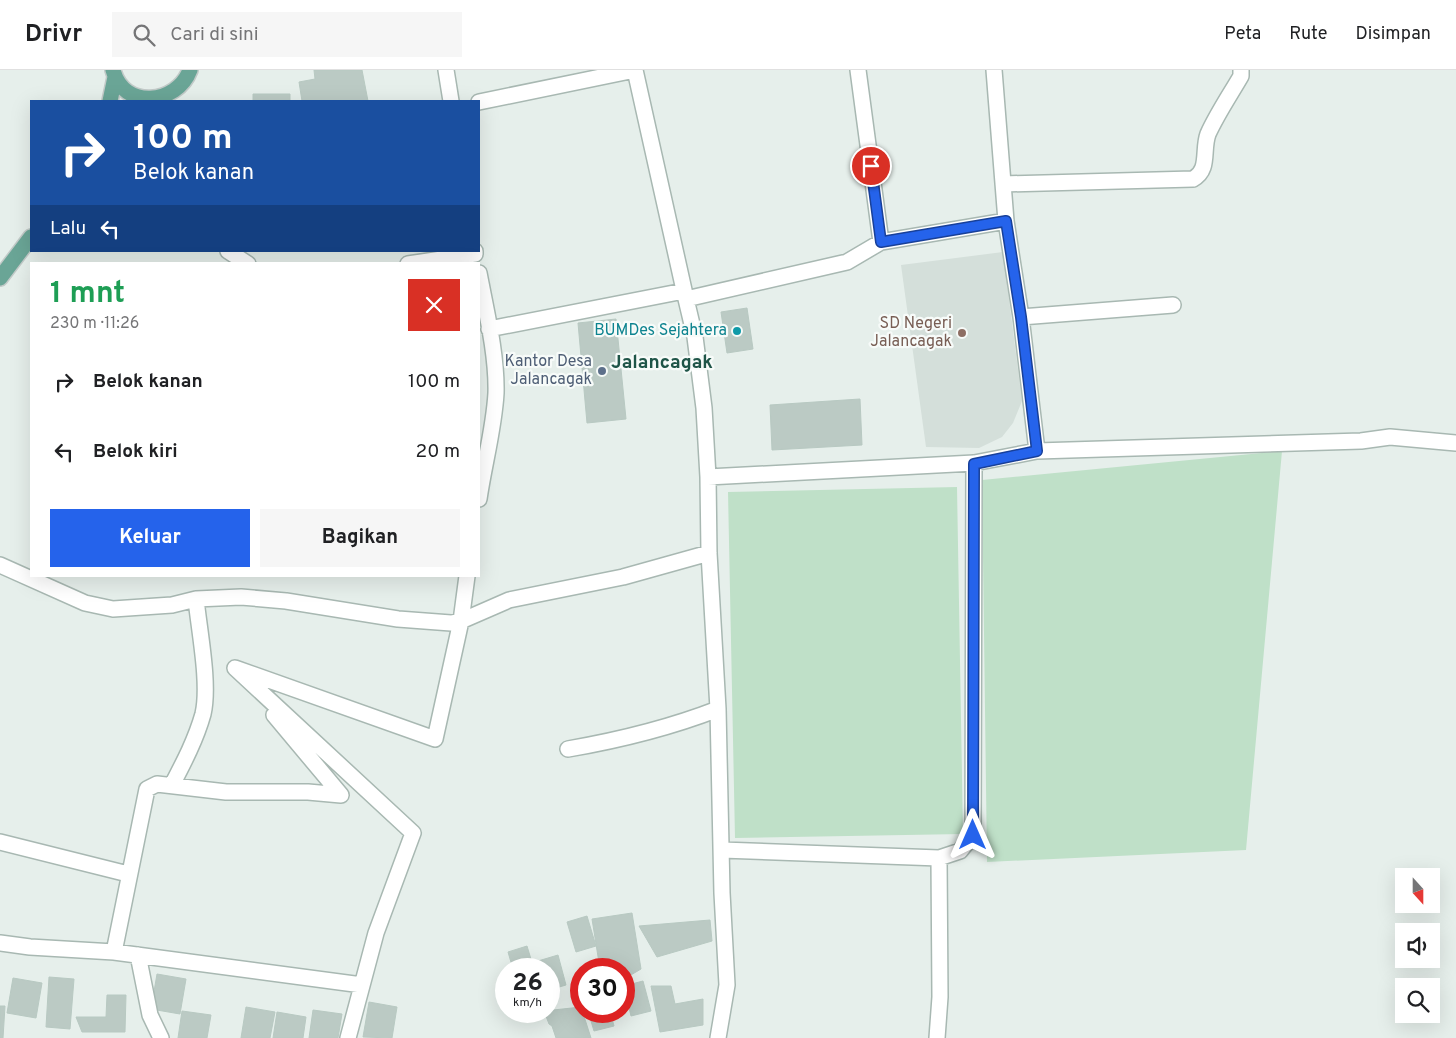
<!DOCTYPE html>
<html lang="id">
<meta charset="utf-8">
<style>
:root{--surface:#fff;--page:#f6f6f6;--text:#202124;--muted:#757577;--line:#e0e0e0;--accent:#2563eb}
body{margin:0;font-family:Overpass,sans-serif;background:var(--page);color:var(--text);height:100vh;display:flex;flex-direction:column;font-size:19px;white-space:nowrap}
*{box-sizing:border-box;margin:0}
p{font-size:16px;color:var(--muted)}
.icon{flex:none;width:28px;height:28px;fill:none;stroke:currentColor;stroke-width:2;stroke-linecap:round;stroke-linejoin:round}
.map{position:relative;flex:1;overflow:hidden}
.drawer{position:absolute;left:30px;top:192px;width:450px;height:315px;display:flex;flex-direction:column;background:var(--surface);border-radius:0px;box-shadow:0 5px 20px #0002}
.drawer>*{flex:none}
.guide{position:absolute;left:30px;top:30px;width:450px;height:152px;border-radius:0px;box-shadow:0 5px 20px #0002;background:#1a4fa0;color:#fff;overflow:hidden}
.needle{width:32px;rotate:159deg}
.buttons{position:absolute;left:1395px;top:798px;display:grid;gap:10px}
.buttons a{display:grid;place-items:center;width:45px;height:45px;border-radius:0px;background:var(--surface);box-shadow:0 5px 20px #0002;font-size:25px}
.speed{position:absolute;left:495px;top:888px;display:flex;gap:10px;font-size:25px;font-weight:700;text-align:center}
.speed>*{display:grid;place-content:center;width:65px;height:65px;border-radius:50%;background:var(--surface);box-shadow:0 5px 20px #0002;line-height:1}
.speed small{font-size:12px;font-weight:400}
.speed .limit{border:8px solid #d22;background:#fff;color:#111}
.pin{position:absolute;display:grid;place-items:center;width:42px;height:42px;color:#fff;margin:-21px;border:2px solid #fff;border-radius:50%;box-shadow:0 1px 5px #0007}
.me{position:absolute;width:55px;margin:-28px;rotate:0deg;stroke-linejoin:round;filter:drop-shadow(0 0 4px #0008)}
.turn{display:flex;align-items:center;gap:18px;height:105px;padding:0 20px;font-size:22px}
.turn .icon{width:65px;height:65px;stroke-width:2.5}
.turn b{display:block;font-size:35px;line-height:42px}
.then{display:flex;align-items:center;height:48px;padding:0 20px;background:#0003;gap:10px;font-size:19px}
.round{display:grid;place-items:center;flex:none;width:52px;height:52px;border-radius:0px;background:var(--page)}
.overview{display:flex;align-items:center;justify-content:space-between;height:85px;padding:0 20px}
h1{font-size:30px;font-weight:700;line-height:38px;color:#1e9e55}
.primary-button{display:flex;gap:10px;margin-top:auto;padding:10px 20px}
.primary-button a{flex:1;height:58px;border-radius:0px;background:var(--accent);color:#fff;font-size:20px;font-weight:700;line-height:58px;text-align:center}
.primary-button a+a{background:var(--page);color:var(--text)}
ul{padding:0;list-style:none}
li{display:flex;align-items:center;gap:15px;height:70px;padding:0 20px}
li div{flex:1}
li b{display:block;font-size:19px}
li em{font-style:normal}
header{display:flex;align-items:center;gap:30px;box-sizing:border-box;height:70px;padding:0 25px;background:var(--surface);border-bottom:1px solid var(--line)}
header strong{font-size:24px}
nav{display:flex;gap:28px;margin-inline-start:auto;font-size:18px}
.search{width:350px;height:45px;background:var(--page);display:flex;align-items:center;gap:12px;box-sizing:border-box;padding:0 18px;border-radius:0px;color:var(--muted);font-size:19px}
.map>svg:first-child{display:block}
</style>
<header>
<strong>Drivr</strong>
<div class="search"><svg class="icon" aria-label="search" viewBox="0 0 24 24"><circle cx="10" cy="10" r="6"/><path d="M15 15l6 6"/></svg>Cari di sini</div>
<nav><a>Peta</a><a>Rute</a><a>Disimpan</a></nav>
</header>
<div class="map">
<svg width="1456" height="968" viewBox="0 0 1456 968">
<rect width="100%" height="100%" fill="#e6efeb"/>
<path fill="#d4dfda" d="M1003 182 1022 331 1013 353 1002 367 979 378 926 377 901 195Z"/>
<path fill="#bfe0c8" d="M1282 381 1246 780 987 792 982 410Z
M957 417 963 764 735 768 728 422Z"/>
<path fill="#bbcac4" stroke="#b8c9c2" d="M314 0H362L368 31H302L299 12 315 9Z
M253 24H290V31H253Z
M747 238 753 279 727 283 721 242Z
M616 249 626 349 587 353 578 253Z
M860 329 862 375 772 380 770 335Z
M632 843 641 899 624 909V899H600L592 849Z
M587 846 596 876 576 882 567 852Z
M710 850 712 871 657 887 639 856Z
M527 876 534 899H513L508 882Z
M558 885 566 915 549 920V899H540L538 891Z
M157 904 186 909 180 944 151 939Z
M49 907 74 909 70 959 46 957Z
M13 908 42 913 36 948 7 943Z
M643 911 651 941 631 946 624 916Z
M651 916H671L675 934 703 929V955L660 962Z
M107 925H126L125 962H82L76 947H106Z
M369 932 397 937 392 968 363 967Z
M0 936H5L3 968H0Z
M246 937 275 942 270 968H241Z
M581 937 591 968H556L552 956 549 954 544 941Z
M313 940 342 944 338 968H309Z
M182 941 211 945 207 968H178Z
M588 941H610L614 956 594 961Z
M277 942 306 947 303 968H273Z"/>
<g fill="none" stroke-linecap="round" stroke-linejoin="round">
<defs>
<path id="street" d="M446 0 451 31
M635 0 686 229
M858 0 881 172
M994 0 1006 151 1021 247 1037 381
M479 32 635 0
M1003 114 1193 109C1210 100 1202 80 1208 64 1217 44 1230 25 1241 6V0
M228 181 248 194
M408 194 475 184V181
M479 203C486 240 497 285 496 323 494 359 484 394 479 429
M1021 247 1173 235
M489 259 684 221
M708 407 974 393 1037 381 1361 371 1390 367 1456 373
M0 495 85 533 113 539 172 535 196 529 241 527 286 531 398 549 451 553 461 551 509 530 623 507 709 483
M568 679C620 670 669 658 718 639
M172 715C184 692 196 669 203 644 210 614 199 560 196 529
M0 772 128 804
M722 780 939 788 960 781 973 765 974 393
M0 873 30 877 114 882 362 915
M114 882 147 719 157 714 226 722H308L341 725 274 645
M138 885 150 945 161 968
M348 968 376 863 413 763 235 598 435 669 461 551 467 506
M718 968 727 915 722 823 718 639 709 483 708 407 704 338 695 267 686 229 847 192 881 172 1006 151
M937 968 940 927 939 788"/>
<path id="primary" d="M113 0C123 40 177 35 190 0
M110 31 115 7
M0 208 31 167"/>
</defs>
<use href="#street" stroke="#a8b8b2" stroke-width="18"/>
<use href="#primary" stroke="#c2cac8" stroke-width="18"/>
<use href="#street" stroke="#fff" stroke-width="15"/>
<use href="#primary" stroke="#6aa596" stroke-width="15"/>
</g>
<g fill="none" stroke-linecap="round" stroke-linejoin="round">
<defs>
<path id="route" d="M871 96 881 172 1006 151 1021 247 1037 381 974 394 973 765"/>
</defs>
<use href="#route" stroke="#184099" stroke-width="12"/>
<use href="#route" stroke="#2563eb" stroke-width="9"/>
</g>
<circle fill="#0f9aa8" stroke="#f7fbf9" stroke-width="2" cx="737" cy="261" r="5"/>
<circle fill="#8d6e63" stroke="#f7fbf9" stroke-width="2" cx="962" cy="263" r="5"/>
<circle fill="#5c6f8a" stroke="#f7fbf9" stroke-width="2" cx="602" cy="301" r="5"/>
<g text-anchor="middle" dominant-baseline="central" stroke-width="4.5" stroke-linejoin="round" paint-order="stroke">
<g font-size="16" fill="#785e54" stroke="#f7fbf9" text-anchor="end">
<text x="952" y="254">SD Negeri<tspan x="952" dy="18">Jalancagak</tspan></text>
</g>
<g font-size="16" fill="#0d838f" stroke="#f7fbf9" text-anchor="end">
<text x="727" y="261">BUMDes Sejahtera</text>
</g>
<g font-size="16" fill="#4e5e75" stroke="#f7fbf9" text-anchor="end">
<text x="592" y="292">Kantor Desa<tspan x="592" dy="18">Jalancagak</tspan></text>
</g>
<g font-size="19" font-weight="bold" fill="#1f5548" stroke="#f7fbf9">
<text x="662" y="293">Jalancagak</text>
</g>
</g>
</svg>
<div class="buttons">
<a><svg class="needle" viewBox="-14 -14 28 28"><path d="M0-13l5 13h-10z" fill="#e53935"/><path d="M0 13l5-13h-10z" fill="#757577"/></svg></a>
<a><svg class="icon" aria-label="sound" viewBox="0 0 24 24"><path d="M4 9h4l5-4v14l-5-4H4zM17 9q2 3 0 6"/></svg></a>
<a><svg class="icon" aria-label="search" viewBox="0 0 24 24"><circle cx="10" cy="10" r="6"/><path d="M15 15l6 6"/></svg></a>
</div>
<div class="speed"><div>26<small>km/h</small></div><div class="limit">30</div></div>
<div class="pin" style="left:871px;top:96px;background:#d93025"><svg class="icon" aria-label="arrive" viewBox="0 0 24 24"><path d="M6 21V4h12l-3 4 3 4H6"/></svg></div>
<svg class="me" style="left:973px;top:765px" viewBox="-20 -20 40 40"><path d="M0-17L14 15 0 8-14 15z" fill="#2563eb" stroke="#fff" stroke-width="4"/></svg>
<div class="guide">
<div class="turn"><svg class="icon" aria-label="right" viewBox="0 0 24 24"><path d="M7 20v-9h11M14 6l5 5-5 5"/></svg><div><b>100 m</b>Belok kanan</div></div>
<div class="then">Lalu<svg class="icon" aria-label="left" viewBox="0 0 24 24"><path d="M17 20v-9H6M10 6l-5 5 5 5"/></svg></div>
</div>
<section class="drawer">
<div class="overview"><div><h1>1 mnt</h1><p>230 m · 11:26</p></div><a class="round" style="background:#d93025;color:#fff"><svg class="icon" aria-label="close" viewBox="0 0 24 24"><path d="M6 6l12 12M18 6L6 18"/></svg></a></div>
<ul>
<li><svg class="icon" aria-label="right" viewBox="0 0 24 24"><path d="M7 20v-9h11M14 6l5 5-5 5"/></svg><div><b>Belok kanan</b></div><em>100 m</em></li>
<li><svg class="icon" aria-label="left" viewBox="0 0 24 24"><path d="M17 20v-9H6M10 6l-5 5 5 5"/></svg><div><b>Belok kiri</b></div><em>20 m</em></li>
</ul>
<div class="primary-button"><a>Keluar</a><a>Bagikan</a></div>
</section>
</div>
